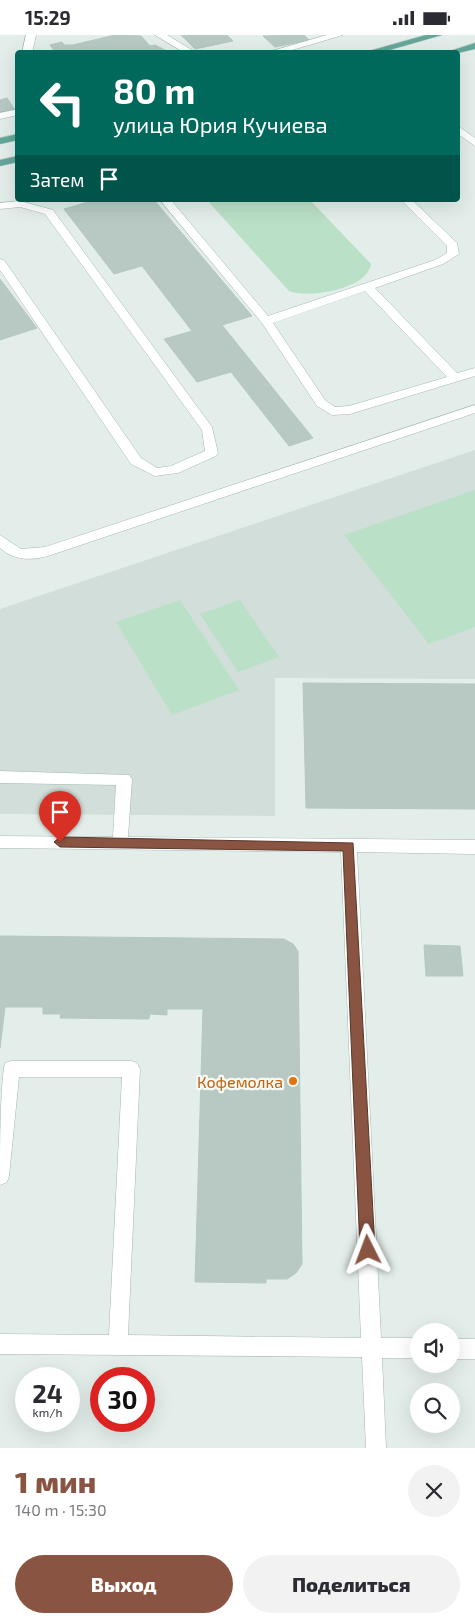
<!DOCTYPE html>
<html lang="ru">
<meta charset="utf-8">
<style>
:root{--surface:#fff;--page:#f2f2f3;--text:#2b2b33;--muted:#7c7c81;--accent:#895441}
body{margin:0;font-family:"Exo 2",sans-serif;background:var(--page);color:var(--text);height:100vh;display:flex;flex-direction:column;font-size:19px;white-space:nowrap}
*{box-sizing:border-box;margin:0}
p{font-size:16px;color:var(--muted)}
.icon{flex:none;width:28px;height:28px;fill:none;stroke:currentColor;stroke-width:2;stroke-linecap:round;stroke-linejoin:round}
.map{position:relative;height:1413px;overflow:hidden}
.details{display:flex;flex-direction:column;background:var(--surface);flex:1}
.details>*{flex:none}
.banner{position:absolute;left:15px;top:15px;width:445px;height:152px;border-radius:5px;box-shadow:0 5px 20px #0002;background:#00695c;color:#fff;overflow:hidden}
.controls{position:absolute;left:410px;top:1288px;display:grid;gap:10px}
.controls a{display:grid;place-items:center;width:50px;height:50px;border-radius:50%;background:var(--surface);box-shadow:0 5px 20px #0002;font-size:25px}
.speed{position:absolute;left:15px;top:1332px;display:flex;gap:10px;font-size:25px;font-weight:700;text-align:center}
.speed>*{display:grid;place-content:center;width:65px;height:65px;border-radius:50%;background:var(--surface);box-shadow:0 5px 20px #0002;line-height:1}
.speed small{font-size:12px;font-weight:400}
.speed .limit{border:8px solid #d22;background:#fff;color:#111}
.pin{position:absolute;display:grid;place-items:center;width:42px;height:42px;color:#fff;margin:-51px -21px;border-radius:50% 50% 50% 0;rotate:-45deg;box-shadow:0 0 5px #0007}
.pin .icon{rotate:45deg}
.me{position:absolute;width:55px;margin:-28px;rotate:357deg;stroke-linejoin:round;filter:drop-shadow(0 0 4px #0008)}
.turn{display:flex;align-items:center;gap:18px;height:105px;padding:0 15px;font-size:22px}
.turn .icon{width:65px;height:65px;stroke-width:2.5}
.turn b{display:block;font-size:35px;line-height:42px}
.then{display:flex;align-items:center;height:48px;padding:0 15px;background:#0003;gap:10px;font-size:19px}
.round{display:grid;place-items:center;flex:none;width:52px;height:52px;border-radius:26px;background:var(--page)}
.head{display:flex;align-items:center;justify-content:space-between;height:85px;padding:0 15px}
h1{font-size:30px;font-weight:800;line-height:38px;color:var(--accent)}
.primary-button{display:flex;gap:10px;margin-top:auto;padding:10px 15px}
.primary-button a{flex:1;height:58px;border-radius:30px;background:var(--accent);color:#fff;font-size:20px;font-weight:800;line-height:58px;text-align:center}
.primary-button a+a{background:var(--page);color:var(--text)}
.status{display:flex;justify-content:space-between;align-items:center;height:35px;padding:0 25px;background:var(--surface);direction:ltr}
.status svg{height:14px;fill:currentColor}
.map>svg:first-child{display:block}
</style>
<div class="status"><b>15:29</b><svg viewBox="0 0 49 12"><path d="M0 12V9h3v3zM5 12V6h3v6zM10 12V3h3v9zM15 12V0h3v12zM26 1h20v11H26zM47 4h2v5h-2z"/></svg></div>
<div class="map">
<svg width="475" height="1413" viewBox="0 0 475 1413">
<rect width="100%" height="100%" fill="#e3eeea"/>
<path fill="#d1ded9" d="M475 415V644L275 643V781L0 779V574Z"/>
<path fill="#bae0c7" d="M207 165H310L371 229C368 254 309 264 289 256Z
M475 455V592L429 609 344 500Z
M180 565 239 655 172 680 116 587Z
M240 565 279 622 238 637 200 579Z"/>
<path fill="#b8c9c3" stroke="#b5c8c1" d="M115 0 141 1 150 11 155 10 171 18H56L50 10 62 7 64 10H73Z
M181 0H227L233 6 195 14Z
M304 0 309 5 275 12 263 1Z
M7 63 15 75 0 79V65Z
M86 165H154L252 281 222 290 313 403 289 411 231 337 197 347 164 304 192 296 142 231 114 239 64 174 88 167Z
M0 244 37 293 0 305Z
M303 648 475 649V774L306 773Z
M0 901 284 904 293 909 298 916 302 1229 296 1238 287 1244H266V1248L195 1247 203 974H167V980L150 979 149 984 60 983 61 979H43V972H5L0 1013Z
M424 910 460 911 463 941H426Z"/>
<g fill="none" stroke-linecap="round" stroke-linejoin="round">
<defs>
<path id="minor" d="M26 0H36L32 18H22Z
M155 0H167L197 18H185Z
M327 0H343L282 18H265Z
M18 74V80L0 84V78Z
M458 91 475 103V111L458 99Z
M160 165H171L268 281 435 225 447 218V211L401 165H412L457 208 459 219 443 229 375 253 457 338 475 333V341L350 379 332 380 317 371 262 288ZM365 256 447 342 349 371 335 372 325 365 273 288Z
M20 166 53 175 212 392 218 418 216 421 178 438 155 441 131 429 0 235V224L4 225 141 423 157 433 171 431 205 416 202 395 45 179 20 172 0 174V168Z
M475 370V378L51 520C32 526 15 526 0 513V500L21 514 45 512Z
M0 736 129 740 132 744 128 802 475 805V819L357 817 381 1303H419V1323H382L386 1413H366L362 1322 0 1319V1299L109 1300 122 1042H19L9 1141 7 1147 0 1150C0 1122 0 1050 5 1028L11 1026H131L137 1028 140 1034 128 1300 361 1303 341 817 0 813V801L113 802 116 750 0 748Z
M451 1304H475V1324H451Z"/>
<path id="major" d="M426 0H442L379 18H362Z
M475 8V14L458 18H444Z
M18 99V105L0 109V103Z
M18 121V127L0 131V125Z"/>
</defs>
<use href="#minor" stroke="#a5b7b2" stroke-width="1"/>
<use href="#major" stroke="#c1cac8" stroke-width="1"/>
<use href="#minor" fill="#fff" fill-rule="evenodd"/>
<use href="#major" fill="#64a79a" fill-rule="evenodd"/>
</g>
<path fill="#895441" stroke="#59372a" d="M60 802 353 808 375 1215 373 1220 368 1222 362 1220 360 1215 343 816 60 812 54 807Z"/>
<circle fill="#e8710a" stroke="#f4faf7" stroke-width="2" cx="293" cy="1046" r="5"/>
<g text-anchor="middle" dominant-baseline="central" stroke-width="4.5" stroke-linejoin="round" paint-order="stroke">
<g font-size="16" fill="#c56008" stroke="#f4faf7" text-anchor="end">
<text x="283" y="1046">Кофемолка</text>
</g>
</g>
</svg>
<div class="controls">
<a><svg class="icon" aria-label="sound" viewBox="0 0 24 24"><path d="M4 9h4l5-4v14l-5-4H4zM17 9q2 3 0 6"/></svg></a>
<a><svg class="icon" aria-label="search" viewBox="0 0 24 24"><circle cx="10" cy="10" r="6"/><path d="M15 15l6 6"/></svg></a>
</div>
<div class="speed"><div>24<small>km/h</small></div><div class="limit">30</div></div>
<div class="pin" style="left:60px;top:807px;background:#d93025"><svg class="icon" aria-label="arrive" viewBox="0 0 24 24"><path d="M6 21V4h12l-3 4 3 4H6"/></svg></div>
<svg class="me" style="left:368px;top:1215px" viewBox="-20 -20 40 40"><path d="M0-17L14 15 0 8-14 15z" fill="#895441" stroke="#fff" stroke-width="4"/></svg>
<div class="banner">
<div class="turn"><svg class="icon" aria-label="left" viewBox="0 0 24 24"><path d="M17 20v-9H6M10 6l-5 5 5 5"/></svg><div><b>80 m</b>улица Юрия Кучиева</div></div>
<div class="then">Затем<svg class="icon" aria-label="arrive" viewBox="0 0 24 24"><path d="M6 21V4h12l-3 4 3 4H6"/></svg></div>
</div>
</div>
<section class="details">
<div class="head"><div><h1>1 мин</h1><p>140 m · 15:30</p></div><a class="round"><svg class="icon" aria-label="close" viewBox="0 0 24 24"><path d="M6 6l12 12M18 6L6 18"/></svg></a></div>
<div class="primary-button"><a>Выход</a><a>Поделиться</a></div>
</section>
